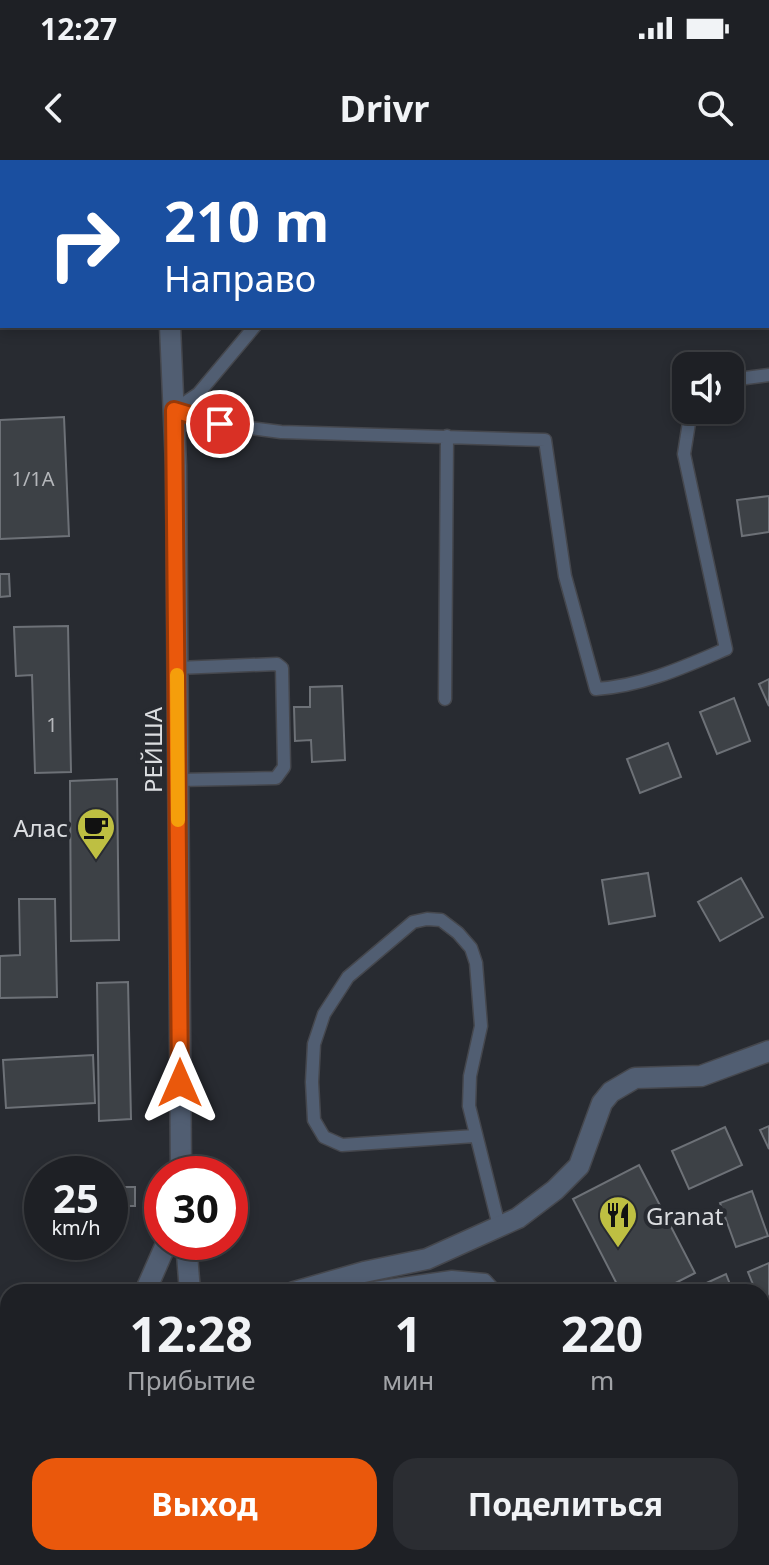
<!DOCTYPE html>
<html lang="ru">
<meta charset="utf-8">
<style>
:root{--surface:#1e2025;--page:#2b2d32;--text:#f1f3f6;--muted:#a1a3a7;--line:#3c3e42;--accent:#ea580c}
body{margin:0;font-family:"Noto Sans",sans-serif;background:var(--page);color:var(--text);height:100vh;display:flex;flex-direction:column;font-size:30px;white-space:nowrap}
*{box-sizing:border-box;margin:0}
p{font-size:26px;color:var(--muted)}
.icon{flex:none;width:44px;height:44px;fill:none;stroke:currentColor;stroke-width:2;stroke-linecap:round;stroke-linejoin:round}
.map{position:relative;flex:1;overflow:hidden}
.details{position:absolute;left:0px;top:1124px;width:770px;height:282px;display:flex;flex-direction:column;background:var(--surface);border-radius:24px 24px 0 0;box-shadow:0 4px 12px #0003,0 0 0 2px var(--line)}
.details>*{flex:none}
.banner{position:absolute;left:0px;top:0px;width:770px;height:168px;box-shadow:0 4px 12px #0003,0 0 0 2px var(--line);background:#1a4fa0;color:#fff;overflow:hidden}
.tools{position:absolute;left:672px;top:192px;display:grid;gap:16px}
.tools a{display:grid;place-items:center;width:72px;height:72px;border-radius:16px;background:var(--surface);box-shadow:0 4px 12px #0003,0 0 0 2px var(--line);font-size:40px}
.speed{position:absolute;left:24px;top:996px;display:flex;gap:16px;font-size:40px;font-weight:700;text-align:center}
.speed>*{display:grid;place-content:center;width:104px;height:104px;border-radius:50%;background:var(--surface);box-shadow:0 4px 12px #0003,0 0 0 2px var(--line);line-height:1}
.speed small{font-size:20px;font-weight:400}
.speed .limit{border:12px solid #d22;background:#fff;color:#111}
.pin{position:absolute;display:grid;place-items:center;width:68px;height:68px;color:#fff;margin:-34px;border:4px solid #fff;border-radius:50%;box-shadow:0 2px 8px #0007}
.me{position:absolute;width:88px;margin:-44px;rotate:0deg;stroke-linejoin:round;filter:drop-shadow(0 0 6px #0008)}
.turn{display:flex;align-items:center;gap:28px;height:168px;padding:0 32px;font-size:36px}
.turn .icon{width:104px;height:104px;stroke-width:2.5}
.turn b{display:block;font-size:56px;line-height:68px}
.eta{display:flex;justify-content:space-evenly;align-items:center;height:136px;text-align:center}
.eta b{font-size:48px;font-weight:700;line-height:56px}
.primary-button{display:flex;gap:16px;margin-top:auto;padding:16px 32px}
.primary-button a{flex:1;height:92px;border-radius:24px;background:var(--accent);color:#fff;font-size:32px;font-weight:700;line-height:92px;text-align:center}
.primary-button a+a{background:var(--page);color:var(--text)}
.status{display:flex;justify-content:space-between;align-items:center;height:56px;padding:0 40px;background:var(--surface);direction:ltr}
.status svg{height:22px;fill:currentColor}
header{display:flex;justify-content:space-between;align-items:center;height:104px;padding:0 32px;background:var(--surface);font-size:36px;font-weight:700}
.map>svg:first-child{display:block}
</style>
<div class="status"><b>12:27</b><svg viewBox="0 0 49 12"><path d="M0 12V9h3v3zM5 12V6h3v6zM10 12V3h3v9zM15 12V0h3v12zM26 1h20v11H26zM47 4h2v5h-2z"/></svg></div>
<header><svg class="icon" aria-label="back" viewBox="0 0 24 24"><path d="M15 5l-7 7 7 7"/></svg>Drivr<svg class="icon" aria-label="search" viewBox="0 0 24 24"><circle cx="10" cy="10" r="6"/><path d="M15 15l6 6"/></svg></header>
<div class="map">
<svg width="769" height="1405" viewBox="0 0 769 1405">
<rect width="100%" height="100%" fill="#282b31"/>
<path fill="#2f3540" d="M0 1293 8 1298V1398H149L156 1405H0Z"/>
<path fill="#3d4146" stroke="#6d7177" stroke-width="2" d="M0 0H58V2H2L0 57Z
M64 257 69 376 0 379V260Z
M769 336V372L742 376 737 340Z
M0 414H9L10 436 0 437Z
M68 466 71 612 35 613 32 515 16 516 14 467Z
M769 519V546L759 524Z
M342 526 345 600 312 602 311 580 295 581 294 547H310V527Z
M734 538 750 581 717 594 700 552Z
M668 583 681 617 640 633 627 599Z
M117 619 119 780 71 781 70 621Z
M648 713 655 756 609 764 602 720Z
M741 718 763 757 720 781 698 742Z
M19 739H55L57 837 0 838V796L20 795Z
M128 822 131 959 99 961 97 823Z
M93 895 95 943 6 948 3 900Z
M769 966V989L760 970Z
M725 967 742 1005 689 1029 672 991Z
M639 1005 695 1113 658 1132H621L573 1039Z
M113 1027H135V1046H113Z
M752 1031 768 1076 736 1087 720 1043Z
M769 1103V1158L767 1159 762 1147V1132H756L748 1112Z
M726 1114 733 1132H706L702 1125Z
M36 1398H80L86 1405H37Z
M504 1398H557L550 1405H511Z"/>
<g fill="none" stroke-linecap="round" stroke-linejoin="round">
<defs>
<path id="lane" d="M336 0 337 2
M730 220 769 215
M174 250 220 264 281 272 545 280 565 416 596 529C643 526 684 507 726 489L684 294 691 250
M174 250 198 234 255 166
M177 508 277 504 282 508 284 607 276 618 178 620
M445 539 447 276
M475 976 342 985 324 977 314 960 312 922 314 884 324 854 348 817 413 762 427 759 441 760 458 773 471 788 476 803 481 866 470 916 469 946 499 1066
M346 1132 452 1117 485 1120 496 1132
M762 1259 769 1253
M0 1276 8 1291
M762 1342 769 1336
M101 1398 108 1405
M403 1398 414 1405
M371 1405 376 1398
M606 1405 607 1398
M694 1405 701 1398"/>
<path id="street" d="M163 0 164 2
M170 166 176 306 181 1014
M186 1082 190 1132
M145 1132 167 1082
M294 1132 364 1112 427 1099 518 1058 555 1030 579 1006 602 943 611 932 635 918 701 916 769 891
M0 1201 8 1200"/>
<path id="secondary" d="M0 1245 8 1250
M197 1398 206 1405"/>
</defs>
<use href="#lane" stroke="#45474d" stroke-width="15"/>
<use href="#street" stroke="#45474d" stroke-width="23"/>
<use href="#secondary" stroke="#45474d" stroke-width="23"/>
<use href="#lane" stroke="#515e72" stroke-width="12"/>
<use href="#street" stroke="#515e72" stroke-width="20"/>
<use href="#secondary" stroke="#657999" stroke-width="20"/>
</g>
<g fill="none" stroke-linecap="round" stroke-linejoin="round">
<defs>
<path id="route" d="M180 923 174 250 220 264"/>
</defs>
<use href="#route" stroke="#983908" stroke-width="20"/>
<use href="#route" stroke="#ea580c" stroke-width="14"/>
<path stroke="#f59e0b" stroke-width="14" d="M177 515 178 660"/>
</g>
<defs>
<symbol id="cafe-pin" viewBox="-11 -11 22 30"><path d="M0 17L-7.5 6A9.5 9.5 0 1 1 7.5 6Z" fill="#bebf42" stroke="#282b31"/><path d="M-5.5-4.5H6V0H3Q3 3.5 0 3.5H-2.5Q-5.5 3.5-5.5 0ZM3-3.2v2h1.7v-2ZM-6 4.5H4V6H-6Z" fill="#111"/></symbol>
<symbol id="restaurant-pin" viewBox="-11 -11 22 30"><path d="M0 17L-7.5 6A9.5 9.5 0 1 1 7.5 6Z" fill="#bebf42" stroke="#282b31"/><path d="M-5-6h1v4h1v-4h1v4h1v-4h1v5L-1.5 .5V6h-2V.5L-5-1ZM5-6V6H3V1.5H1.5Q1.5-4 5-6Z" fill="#111"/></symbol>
</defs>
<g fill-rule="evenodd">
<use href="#cafe-pin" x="74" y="645" width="44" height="60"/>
<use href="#restaurant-pin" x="596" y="1033" width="44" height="60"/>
</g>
<g text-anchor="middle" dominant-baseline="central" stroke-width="8" stroke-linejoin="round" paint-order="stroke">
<g font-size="20" fill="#b4b6ba">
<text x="33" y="318">1/1А</text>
<text x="52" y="564">1</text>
</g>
<g font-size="24" fill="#dbdde0" stroke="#282b31">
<text transform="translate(152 590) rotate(-90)">РЕЙША</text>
</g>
<g font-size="24" fill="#dbdde0" stroke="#282b31" text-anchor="end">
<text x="68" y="667">Алас</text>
<text x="646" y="1055" text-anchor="start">Granat</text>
</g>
</g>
</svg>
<div class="tools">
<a><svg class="icon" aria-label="sound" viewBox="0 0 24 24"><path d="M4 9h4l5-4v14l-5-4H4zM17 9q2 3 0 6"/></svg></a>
</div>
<div class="speed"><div>25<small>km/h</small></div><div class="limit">30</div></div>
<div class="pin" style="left:220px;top:264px;background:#d93025"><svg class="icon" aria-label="arrive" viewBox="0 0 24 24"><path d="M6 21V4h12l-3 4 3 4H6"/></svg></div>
<svg class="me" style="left:180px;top:923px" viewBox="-20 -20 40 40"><path d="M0-17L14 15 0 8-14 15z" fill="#ea580c" stroke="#fff" stroke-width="4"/></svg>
<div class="banner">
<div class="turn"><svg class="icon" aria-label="right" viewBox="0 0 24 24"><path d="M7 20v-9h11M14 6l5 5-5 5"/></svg><div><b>210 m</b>Направо</div></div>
</div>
<section class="details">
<div class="eta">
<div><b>12:28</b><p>Прибытие</p></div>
<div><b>1</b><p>мин</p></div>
<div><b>220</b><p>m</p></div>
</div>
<div class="primary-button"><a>Выход</a><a>Поделиться</a></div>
</section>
</div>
